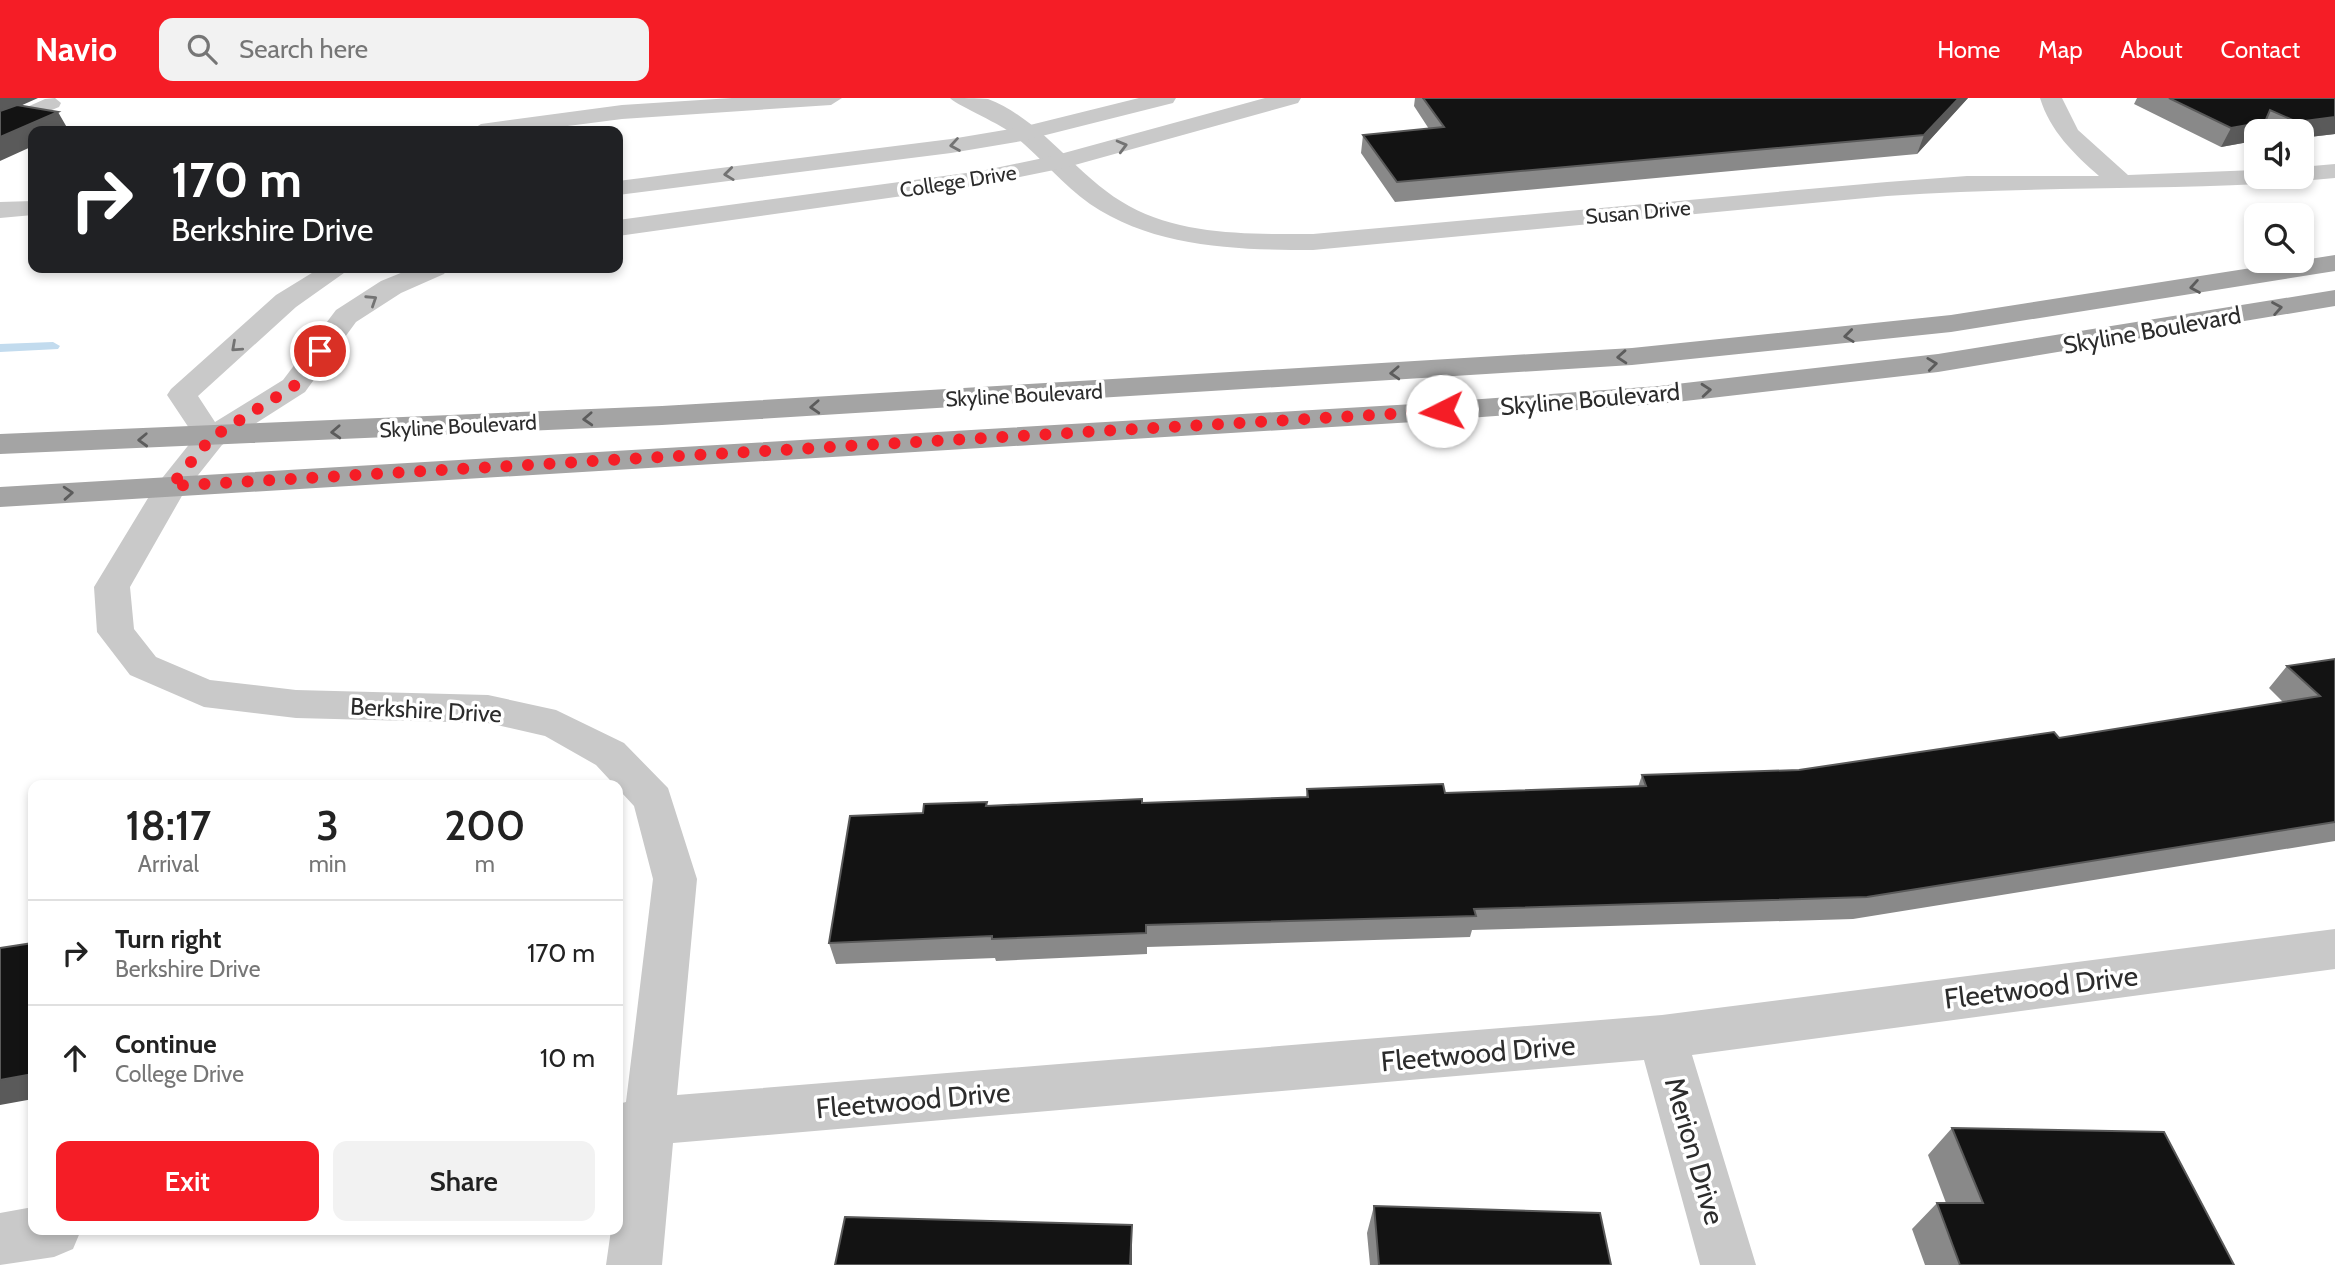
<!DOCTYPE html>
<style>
:root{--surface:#fff;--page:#f2f2f2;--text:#222;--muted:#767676;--line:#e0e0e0;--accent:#f51d26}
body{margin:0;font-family:Cabin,sans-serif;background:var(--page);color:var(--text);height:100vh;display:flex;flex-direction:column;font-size:26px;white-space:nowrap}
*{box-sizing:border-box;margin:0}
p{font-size:23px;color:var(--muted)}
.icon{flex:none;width:38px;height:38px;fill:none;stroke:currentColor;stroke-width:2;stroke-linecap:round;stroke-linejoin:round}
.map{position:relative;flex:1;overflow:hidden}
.panel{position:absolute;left:28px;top:682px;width:595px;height:455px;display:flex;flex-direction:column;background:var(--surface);border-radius:14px;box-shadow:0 4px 10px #0003}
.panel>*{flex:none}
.banner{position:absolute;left:28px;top:28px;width:595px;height:147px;border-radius:14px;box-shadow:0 4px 10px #0003;background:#202124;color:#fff;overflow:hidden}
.controls{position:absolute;left:2244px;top:21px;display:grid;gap:14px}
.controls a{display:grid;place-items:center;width:70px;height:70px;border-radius:14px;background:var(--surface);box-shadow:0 4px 10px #0003;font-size:35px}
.pin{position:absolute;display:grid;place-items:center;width:60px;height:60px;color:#fff;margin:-30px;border:4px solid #fff;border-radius:50%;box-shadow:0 2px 7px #0007}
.me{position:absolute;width:77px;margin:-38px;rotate:266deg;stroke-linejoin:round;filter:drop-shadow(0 0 5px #0008)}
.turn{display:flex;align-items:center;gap:24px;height:147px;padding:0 28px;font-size:32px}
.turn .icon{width:91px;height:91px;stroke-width:2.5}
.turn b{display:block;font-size:49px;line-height:60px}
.eta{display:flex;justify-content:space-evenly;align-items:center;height:119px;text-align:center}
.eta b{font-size:42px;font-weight:600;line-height:49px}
.primary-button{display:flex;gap:14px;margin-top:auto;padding:14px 28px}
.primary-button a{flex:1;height:80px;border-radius:14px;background:var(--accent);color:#fff;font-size:28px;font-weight:600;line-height:80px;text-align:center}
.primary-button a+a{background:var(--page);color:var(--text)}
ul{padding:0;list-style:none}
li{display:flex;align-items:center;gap:21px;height:105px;padding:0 28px;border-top:2px solid var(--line)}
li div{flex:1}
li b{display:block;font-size:26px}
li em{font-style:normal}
header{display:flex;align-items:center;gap:42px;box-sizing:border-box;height:98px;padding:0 35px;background:var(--accent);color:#fff}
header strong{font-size:33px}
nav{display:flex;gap:38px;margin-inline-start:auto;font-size:24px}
.search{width:490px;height:63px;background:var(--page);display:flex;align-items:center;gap:18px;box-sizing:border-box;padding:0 24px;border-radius:14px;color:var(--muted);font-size:26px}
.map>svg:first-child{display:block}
</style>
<header>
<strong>Navio</strong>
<div class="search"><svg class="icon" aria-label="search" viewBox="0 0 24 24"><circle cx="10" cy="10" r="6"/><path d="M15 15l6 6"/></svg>Search here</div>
<nav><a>Home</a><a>Map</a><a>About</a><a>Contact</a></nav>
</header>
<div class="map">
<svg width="2335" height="1167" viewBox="0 0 2335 1167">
<rect width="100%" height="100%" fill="#fff"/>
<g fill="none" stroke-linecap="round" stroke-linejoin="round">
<path fill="#c2dbee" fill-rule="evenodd" d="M53 244 60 248 58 251 0 254V246Z"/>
<path fill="#c9c9c9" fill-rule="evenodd" d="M55 0 61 5 59 9 0 34V21L45 1Z"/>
<path fill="#c9c9c9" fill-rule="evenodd" d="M732 0H842L831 7 622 21 529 33H470L481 26 622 7Z
M950 0C961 0 977 0 988 1 1043 22 1077 80 1129 108 1184 138 1252 136 1313 136L1887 84 1967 78H2099C2074 56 2050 33 2040 0H2062L2078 32 2128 77 2256 72V79H2272L2269 84 2260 86C2136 92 2011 89 1887 98L1313 152C1237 152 1155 150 1090 106 1061 85 1038 56 1010 34 998 25 953 5 950 0Z
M2335 66V80L2301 83 2291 79H2301V69Z
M33 103V117L0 120V104Z
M171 379 183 382 187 389 130 489 134 531 156 559 210 582 296 592 488 597 556 612 624 645 668 690 697 781 677 997 1662 917 2335 831V871L1692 957 1756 1167H1700L1644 962 673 1045 662 1167H606L611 1132H618V1006L626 1004 653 781 634 708 596 667 545 638 488 625 296 620 204 609 130 577 97 534 94 489 159 382Z
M33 1109V1132H81L73 1151 54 1159 0 1167V1115Z"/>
<path fill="#c9c9c9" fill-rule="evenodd" d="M1139 0H1176L1173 5 1022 43 951 55 618 97V83L951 41 1022 29Z
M1265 0H1301L1298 5 1064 70 981 87 618 138V122L981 73 1053 58Z
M320 170H351L296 209 198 298 215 324 283 282 336 212 381 183 413 170H448L444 176 401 195 356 224 305 294 222 347 183 396 171 399 159 396 155 389 195 339 167 297 171 291 276 197Z"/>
<path fill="#a4a4a4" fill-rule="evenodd" d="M2335 157V173L1951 234 1632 267 662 327 0 356V336L662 308 1632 250 1951 217Z
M2335 192V208L1938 274 1659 306 1414 324 0 409V389L1414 306 1659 288 1938 256Z"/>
</g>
<path fill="#898989" d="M1415 0H1968L1917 56 1395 104 1361 55 1363 37 1429 31 1414 8Z
M2137 0H2335V36L2301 40V33H2267L2261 31 2260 33H2256V41L2254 43 2221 49 2134 6Z
M2335 561V743L1853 821 1472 832 1470 839 1147 849V856L996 863 995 860 836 866 829 845 923 715 987 704V708L1142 705 1306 699 1307 691 1445 695 1638 689 1642 677 1799 672 2059 640 2283 604 2269 590 2287 568Z
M1952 1030 2234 1167H1925L1912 1131 1937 1105H1946L1928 1057Z
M1374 1108 1611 1167H1370L1367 1135Z"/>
<path fill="#5a5a5a" d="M0 0H38L0 17Z
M1959 0H1968L1917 56 1924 37Z
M58 14 69 33H33V48L0 63V39Z
M2335 19V36L2301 40V33H2291L2297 24Z
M2265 24 2260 33H2256V41L2254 43 2221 49 2231 30Z
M33 976V1001L0 1007V982Z
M1132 1127V1167H1130Z"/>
<path fill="#131313" stroke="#5a5a5a" stroke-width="2" d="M1423 0H1959L1924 37 1397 84 1363 37 1444 29Z
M2169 0H2335V19L2297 24 2270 12 2265 24 2231 30Z
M17 7 58 14 0 39V13Z
M2335 561V724L1867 799 1474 811 1476 818 1146 827V835L992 841V838L829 845 850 718 923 715 924 706 987 704 986 708 1142 701V705L1308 699 1307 691 1443 686 1445 695 1646 688 1642 677 1799 672 2054 634 2059 640 2320 598 2287 568Z
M33 845V976L0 982V850Z
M1952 1030 2164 1034 2234 1167H1960L1937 1105H1983Z
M1374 1108 1600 1115 1611 1167H1379Z
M845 1119 1132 1127 1130 1167H835Z"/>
<defs><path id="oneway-chevron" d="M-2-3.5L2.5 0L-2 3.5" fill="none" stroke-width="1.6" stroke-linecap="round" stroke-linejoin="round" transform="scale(1.75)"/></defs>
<g stroke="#737373">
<use href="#oneway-chevron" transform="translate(955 47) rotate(171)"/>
<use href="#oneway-chevron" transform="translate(1122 48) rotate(-15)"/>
<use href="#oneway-chevron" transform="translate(729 76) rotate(173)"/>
<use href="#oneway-chevron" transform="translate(372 202) rotate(-33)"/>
<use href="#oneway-chevron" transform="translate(236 249) rotate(138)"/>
</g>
<g stroke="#5c5c5c">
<use href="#oneway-chevron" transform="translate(2195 189) rotate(170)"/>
<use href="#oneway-chevron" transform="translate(2277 210) rotate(-10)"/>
<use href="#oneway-chevron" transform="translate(1849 238) rotate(173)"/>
<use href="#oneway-chevron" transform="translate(1622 259) rotate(176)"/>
<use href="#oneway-chevron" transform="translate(1932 266) rotate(-7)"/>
<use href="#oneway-chevron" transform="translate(1395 275) rotate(177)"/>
<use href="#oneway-chevron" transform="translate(1706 292) rotate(-5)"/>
<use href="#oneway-chevron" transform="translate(815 309) rotate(177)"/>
<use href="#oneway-chevron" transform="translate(588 321) rotate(177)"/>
<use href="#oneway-chevron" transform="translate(336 334) rotate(177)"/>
<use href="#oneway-chevron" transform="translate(143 342) rotate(178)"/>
<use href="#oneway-chevron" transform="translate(68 395) rotate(-4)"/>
</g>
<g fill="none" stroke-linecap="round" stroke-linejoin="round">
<path stroke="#f51d26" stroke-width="12" stroke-dasharray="0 21.6" d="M320 253 294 288 211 340 171 388 1442 313"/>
</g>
<g text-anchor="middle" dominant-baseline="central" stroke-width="7" stroke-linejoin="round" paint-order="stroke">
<g font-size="21" fill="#2c2c2c" stroke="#fff">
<text transform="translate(958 83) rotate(-9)">College Drive</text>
<text transform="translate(1638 114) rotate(-5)">Susan Drive</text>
<text transform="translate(1024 297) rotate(-3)">Skyline Boulevard</text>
<text transform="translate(458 328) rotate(-3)">Skyline Boulevard</text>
</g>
<g font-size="24" fill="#2c2c2c" stroke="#fff">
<text transform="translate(2152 232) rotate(-10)">Skyline Boulevard</text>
<text transform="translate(1590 301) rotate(-5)">Skyline Boulevard</text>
<text transform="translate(426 612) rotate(3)">Berkshire Drive</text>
</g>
<g font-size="28" fill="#2c2c2c" stroke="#fff">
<text transform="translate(2041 889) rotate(-7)">Fleetwood Drive</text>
<text transform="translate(1478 955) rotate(-5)">Fleetwood Drive</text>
<text transform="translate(913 1002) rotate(-5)">Fleetwood Drive</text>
<text transform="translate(1695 1053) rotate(74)">Merion Drive</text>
</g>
</g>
</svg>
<div class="controls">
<a><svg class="icon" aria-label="sound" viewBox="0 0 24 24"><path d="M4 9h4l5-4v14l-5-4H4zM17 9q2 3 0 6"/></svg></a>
<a><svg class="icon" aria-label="search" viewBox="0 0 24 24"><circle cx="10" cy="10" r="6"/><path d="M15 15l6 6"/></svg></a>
</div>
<div class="pin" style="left:320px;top:253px;background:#d93025"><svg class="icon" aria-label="arrive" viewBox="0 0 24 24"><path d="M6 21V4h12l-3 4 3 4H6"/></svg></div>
<svg class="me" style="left:1442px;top:313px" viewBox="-20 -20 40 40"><circle r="19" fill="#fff"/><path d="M0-13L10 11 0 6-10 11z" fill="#f51d26"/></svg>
<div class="banner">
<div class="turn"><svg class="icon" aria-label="right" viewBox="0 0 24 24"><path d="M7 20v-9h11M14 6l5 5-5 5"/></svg><div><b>170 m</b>Berkshire Drive</div></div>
</div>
<section class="panel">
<div class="eta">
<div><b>18:17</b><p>Arrival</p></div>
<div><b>3</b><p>min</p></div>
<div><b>200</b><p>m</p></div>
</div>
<ul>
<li><svg class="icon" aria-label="right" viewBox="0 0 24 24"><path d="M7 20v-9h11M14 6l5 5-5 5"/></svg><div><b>Turn right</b><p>Berkshire Drive</p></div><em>170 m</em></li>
<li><svg class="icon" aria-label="ahead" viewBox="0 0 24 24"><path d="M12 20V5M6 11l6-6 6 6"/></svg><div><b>Continue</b><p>College Drive</p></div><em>10 m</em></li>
</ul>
<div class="primary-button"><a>Exit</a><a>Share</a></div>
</section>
</div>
